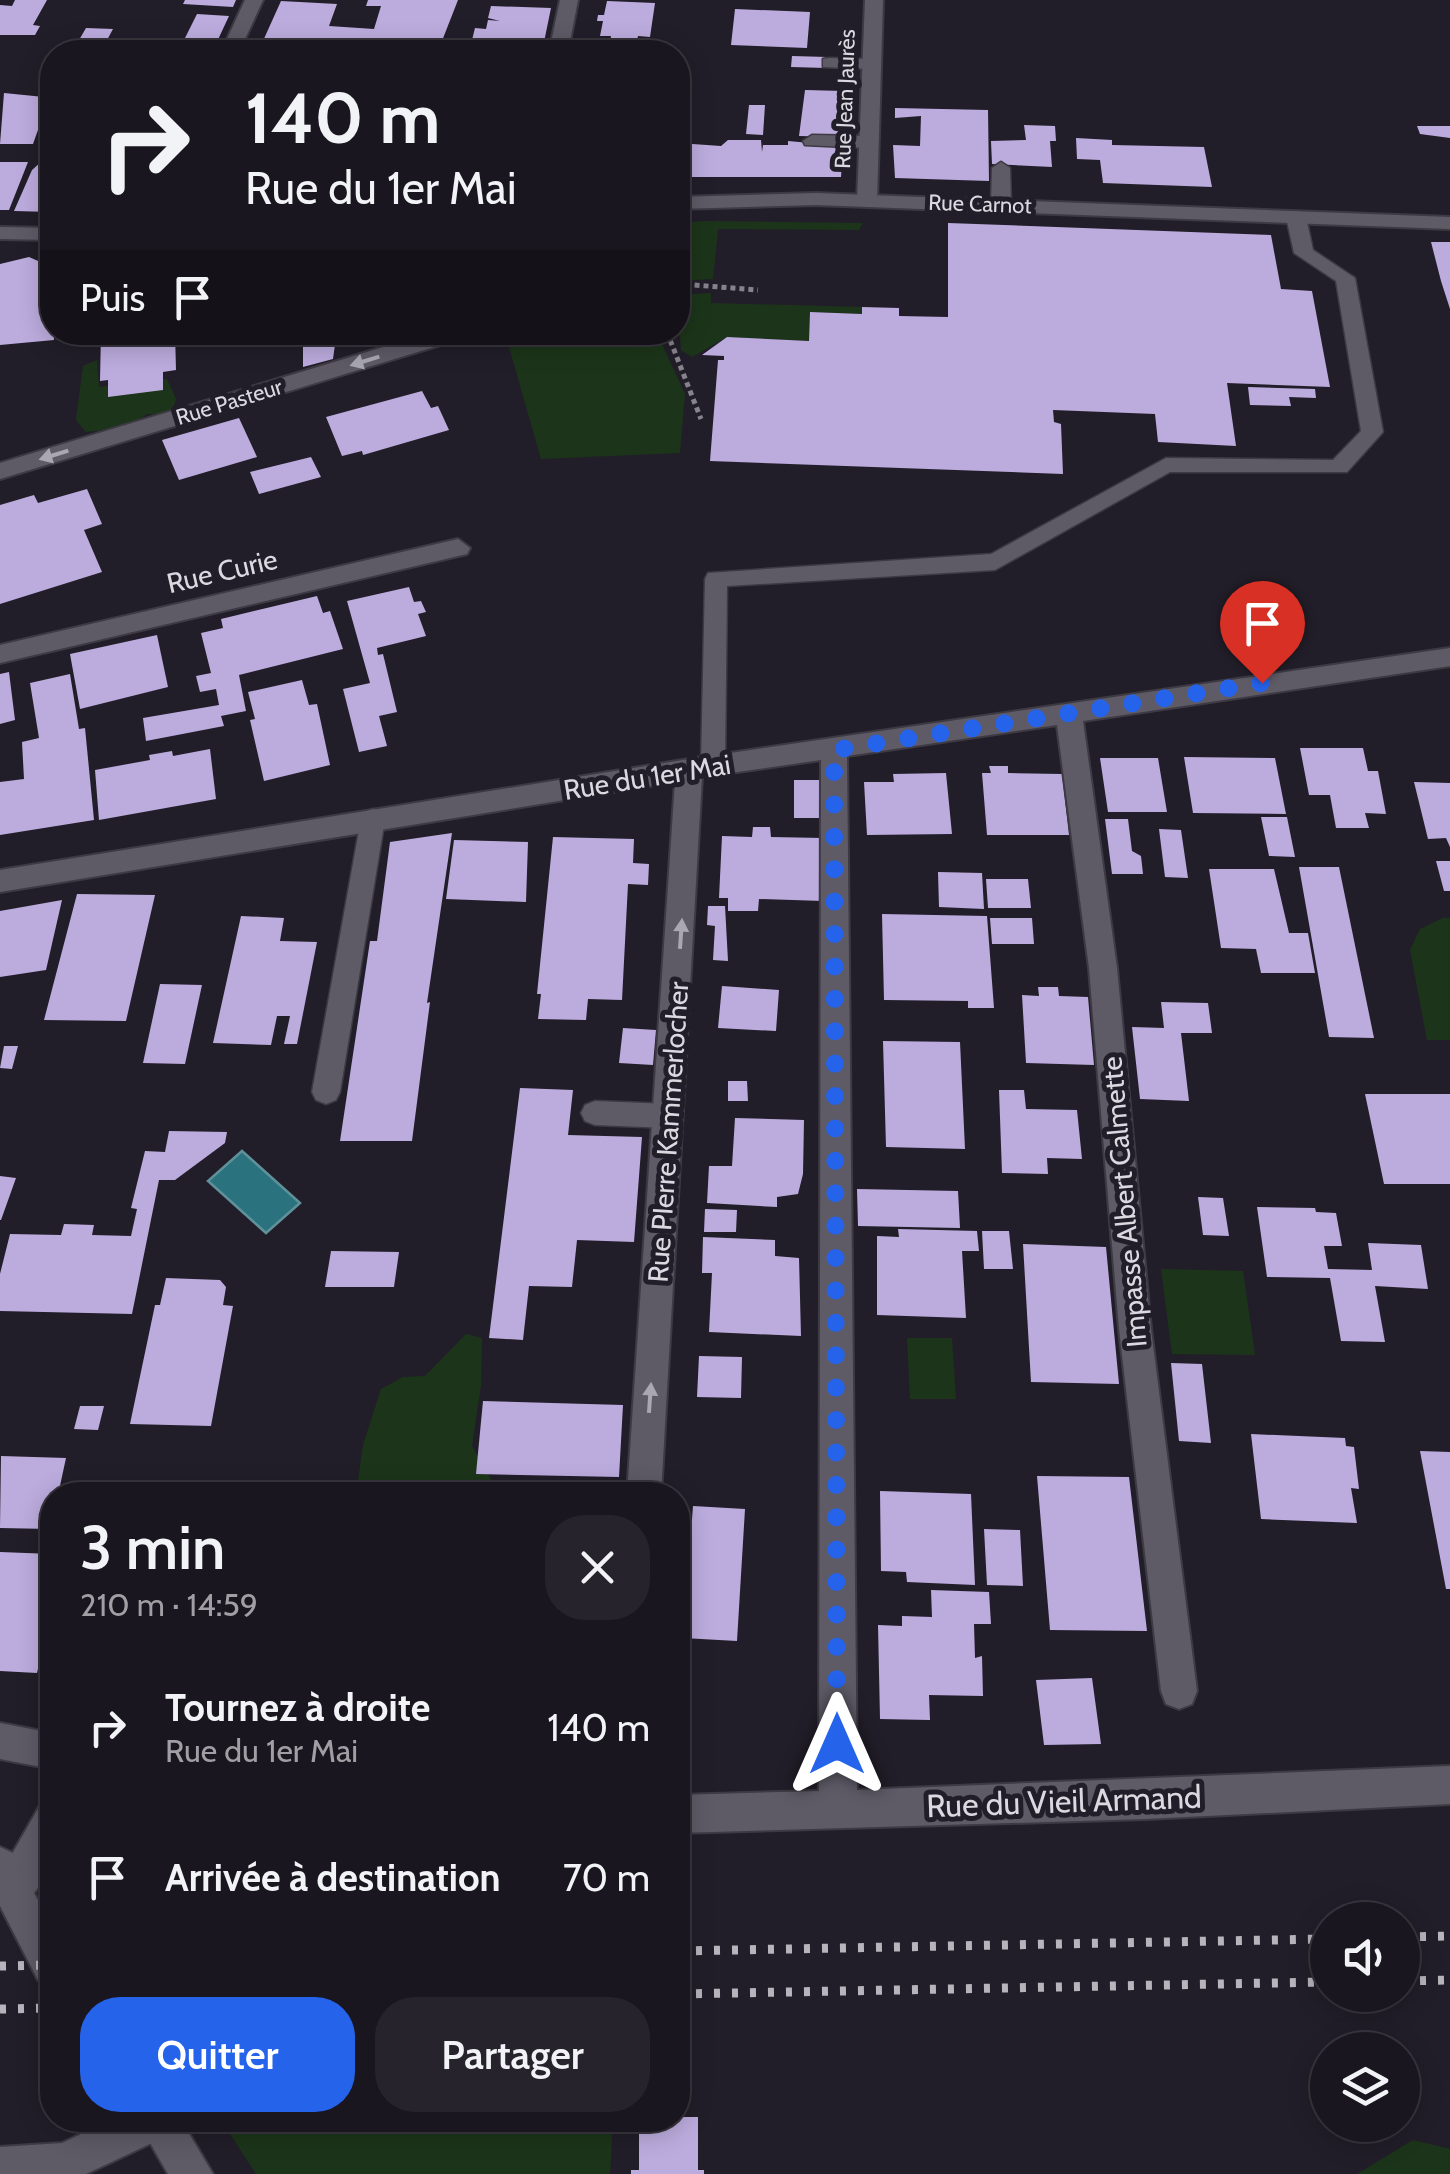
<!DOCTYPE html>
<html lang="fr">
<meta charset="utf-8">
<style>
:root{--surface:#1a161f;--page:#27232c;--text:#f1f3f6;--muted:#9f9fa4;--line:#38353d;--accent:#2563eb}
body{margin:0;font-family:Cabin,sans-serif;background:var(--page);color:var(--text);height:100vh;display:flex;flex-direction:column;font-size:38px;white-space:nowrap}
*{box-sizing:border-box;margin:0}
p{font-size:32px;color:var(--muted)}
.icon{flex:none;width:55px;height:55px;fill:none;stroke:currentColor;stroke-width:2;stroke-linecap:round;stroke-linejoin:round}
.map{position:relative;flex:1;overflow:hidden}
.drawer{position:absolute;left:40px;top:1482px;width:650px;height:650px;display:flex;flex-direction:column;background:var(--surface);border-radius:40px;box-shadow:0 5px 25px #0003,0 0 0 2px var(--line)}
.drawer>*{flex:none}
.banner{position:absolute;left:40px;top:40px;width:650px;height:305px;border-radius:40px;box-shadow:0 5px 25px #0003,0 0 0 2px var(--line);background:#1a161f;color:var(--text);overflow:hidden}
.fabs{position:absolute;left:1310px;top:1902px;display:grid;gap:20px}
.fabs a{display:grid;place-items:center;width:110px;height:110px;border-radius:50%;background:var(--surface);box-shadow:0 5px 25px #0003,0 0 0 2px var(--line);font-size:50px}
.pin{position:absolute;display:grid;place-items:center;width:85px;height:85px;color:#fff;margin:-102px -42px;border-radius:50% 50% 50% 0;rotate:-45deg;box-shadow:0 0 10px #0007}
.pin .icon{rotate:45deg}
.me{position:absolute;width:110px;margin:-55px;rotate:0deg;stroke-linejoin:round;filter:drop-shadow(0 0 8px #0008)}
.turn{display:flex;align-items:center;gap:35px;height:210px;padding:0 40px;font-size:45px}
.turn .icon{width:130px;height:130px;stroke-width:2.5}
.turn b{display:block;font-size:70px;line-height:85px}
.then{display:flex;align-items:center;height:95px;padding:0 40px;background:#0003;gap:20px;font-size:38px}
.round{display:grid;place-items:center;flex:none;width:105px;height:105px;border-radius:40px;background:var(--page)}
.overview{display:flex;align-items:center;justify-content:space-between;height:170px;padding:0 40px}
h1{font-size:60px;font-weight:600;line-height:75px}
.button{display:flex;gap:20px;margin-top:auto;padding:20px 40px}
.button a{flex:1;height:115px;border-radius:40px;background:var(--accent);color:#fff;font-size:40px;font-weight:600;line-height:115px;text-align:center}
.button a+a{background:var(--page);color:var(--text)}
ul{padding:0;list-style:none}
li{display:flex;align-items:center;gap:30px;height:150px;padding:0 40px}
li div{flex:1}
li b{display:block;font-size:38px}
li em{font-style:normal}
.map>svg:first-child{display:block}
</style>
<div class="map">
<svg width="1450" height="2174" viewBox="0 0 1450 2174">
<rect width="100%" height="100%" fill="#221e29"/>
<path fill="#1c351a" d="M705 221 863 223 859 230 718 229 713 279 678 281V223Z
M711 293V303L862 307V314L810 312 809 341 727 337 692 357 681 350 678 308 693 294Z
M505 333H657L685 394 680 453 541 459Z
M97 360 99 387 167 379 176 399 173 410 163 415 147 414C129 428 108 430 86 432L76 420 83 366Z
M1443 918H1450V1040H1427L1410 950 1420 929Z
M1161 1269 1243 1271 1255 1355 1172 1354Z
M466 1334 482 1338 481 1385 472 1446 500 1495H356L363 1445 381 1389 403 1377 425 1376Z
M907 1338H952L956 1399H910Z
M221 2120H613L610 2174H256Z
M1413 2140 1450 2149V2174H1357Z"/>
<path fill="#2a727d" stroke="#5f919b" stroke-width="2.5" d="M242 1151 300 1203 266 1233 208 1181Z"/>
<path fill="#bcacde" d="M15 0H47L33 25 40 26 35 35H0V5L12 6Z
M185 0H236L233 7 183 4Z
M368 0H458L440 46 413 44 410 52H258L281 1 337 4 329 26 374 29 381 6H366Z
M607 1 655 3 650 37 638 36 635 52H616V48H609L611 36H600L603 21H597L598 15H604Z
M491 6 551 8 543 47 471 44 475 28 486 29 488 20 500 21 488 18Z
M735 9 810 12 807 48 731 45Z
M197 14 229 16 215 46 182 44Z
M86 28 113 29 106 42 147 44 143 52H101L102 49 75 47Z
M792 56 827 57 826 68 791 67Z
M805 90 844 91 843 137 799 136Z
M4 93 44 97 39 113H44L33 144H0Z
M749 105H765L763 135 746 134Z
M895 108 988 110 989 181 895 178 893 145 920 146 921 116 895 118Z
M1024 125 1055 126 1056 141H1050L1052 167 992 164 991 141 1026 140Z
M1417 126H1450V138L1420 134Z
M1076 138 1112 140V145L1204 147 1212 187 1103 183 1100 160 1077 159Z
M728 140H761L762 152 763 145H788V141L843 146 841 177H678V143L721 146Z
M0 162H28L9 210H0Z
M41 162H52V212L14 211 32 170Z
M948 223 1271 235 1281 289 1312 291 1330 387 1227 383 1236 446 1158 442 1155 414 1053 410 1054 422 1061 424 1063 474 710 461 718 360H724V356L702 355 727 337 809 341 810 312 862 314V307L899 308V316L948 317Z
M1431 242H1450V309L1441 281Z
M29 257 52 267 54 340 0 345V264Z
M101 332H175L176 370 163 372V390L108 397V380L100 381Z
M303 332H343V336L336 337 333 359 303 367Z
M1248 387 1315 389 1316 398 1289 397 1291 406 1250 405Z
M422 391 431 408 438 406 449 430 363 455 362 451 342 456 326 417Z
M239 418 257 457 179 480 162 440Z
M311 457 321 477 259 494 250 472Z
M87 489 102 524 84 530 102 572 0 604V505L34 495 38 503Z
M409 587 414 602 421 601 426 612 418 614 426 636 377 648 378 655 383 654 397 712 379 716 387 746 359 752 343 689 370 683 347 601Z
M317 596 323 613 330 611 343 649 239 675 246 711 221 716 224 726 146 741 143 718 219 705 216 689 200 692 196 676 211 673 201 633 223 628 221 619Z
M157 635 168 687 80 709 70 654Z
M9 672 15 720 0 724V674Z
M70 674 79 729 85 728 94 820 0 835V782L24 779 22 742 39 738 30 683Z
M302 680 309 705 317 704 330 765 264 781 250 720 255 719 248 692Z
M1300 748H1363L1368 771H1378L1386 814 1365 813 1369 828H1336L1330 795H1309Z
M210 749 216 799 99 820 95 770 150 760 149 755 172 751 173 756Z
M1184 757 1275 758 1286 814 1193 813Z
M1100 758H1158L1167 812H1108Z
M989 766H1008V773L1062 774 1069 835H987L982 773H991Z
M946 773 952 834 867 835 864 782H894L893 774Z
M794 780H822V818H794Z
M1414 782 1450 783V847L1446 838 1428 839Z
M1261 817H1287L1295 857 1269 856Z
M1105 819H1128L1132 851 1141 856 1143 874H1112Z
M753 827H770L771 837 823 838V901L759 899 758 911H728V898H719L722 836 752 837Z
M1159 829 1181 830 1188 878 1165 877Z
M452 833 427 1003 430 1002 412 1141H340L370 941H377L390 842Z
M553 837 634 839 633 863 649 864 648 885 628 884 622 1000 588 999 586 1020 538 1019 541 994H537Z
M454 840 528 842 526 902 446 899Z
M1436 861H1450V891H1444Z
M1299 867H1339L1374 1038 1329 1037Z
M1209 869H1274L1289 933H1308L1315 973H1261L1256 949 1221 948Z
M938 872 982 873 984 909 939 907Z
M986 879H1028L1031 908H988Z
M77 894 155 895 126 1021 44 1020Z
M62 900 46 970 0 977V911Z
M708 906H725L728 961 713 960 715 926 707 925Z
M882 914 987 916 994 1008H968V1001L884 1000Z
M241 916 284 918 280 941 317 942 297 1044H284L290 1016H277L271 1045 213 1043Z
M990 918H1032L1034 944H992Z
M160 984 202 985 185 1064 143 1063Z
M722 986 779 990 776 1031 718 1028Z
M1038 987H1058L1059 996 1088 997 1094 1065 1026 1063 1022 995 1039 996Z
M1161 1002 1208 1003 1212 1033H1181L1189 1101 1140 1099 1132 1027 1164 1028Z
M623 1028 656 1030 653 1065 619 1063Z
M883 1041 960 1042 965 1149 886 1147Z
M4 1046H18L12 1069 0 1068Z
M728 1081H747L748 1101H728Z
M520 1088 573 1090 568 1135 642 1137 634 1242 577 1240 572 1287 529 1286 523 1340 489 1338Z
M999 1090H1024L1026 1109 1077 1110 1082 1159 1047 1158 1048 1174 1002 1173Z
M1365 1094H1450V1184H1384Z
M735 1118 804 1120 803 1174 798 1194 777 1197V1207L707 1203 709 1166H732Z
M169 1131 227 1132 225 1143 175 1180H159L132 1314 0 1311V1274L10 1234 61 1235 64 1224 94 1225 92 1235 131 1236 137 1209 131 1208 145 1151 165 1152Z
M0 1176 16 1178 1 1220H0Z
M857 1189 958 1191 960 1228 858 1226Z
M1198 1197 1223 1198 1229 1236 1203 1235Z
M1257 1207 1315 1208 1316 1212 1336 1213 1342 1246H1324L1328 1269 1372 1270 1368 1243 1421 1245 1428 1289 1375 1286 1385 1342 1341 1341 1330 1278 1267 1277Z
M705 1209 737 1210 736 1232H704Z
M898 1229 977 1231 979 1251H962L966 1318 877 1315V1236L899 1237Z
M982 1231H1009L1013 1269H984Z
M703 1237 775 1240V1256L799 1258 801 1336 709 1332 712 1273H702Z
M1023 1244 1106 1247 1119 1384 1031 1382Z
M331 1251 399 1252 394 1287H325Z
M166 1278 220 1280 226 1287 223 1305 233 1306 211 1426 130 1424 155 1305H160Z
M699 1356 742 1357 741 1398 697 1397Z
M1171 1363 1202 1364 1211 1443 1179 1441Z
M483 1401 623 1405 619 1477 476 1474Z
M80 1406H104L98 1430 74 1429Z
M1251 1434 1345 1438 1346 1446 1354 1447 1359 1489 1351 1488 1357 1523 1261 1519Z
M1420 1451 1450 1452V1589H1446Z
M1 1456 66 1458 58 1495H52L50 1529 0 1528Z
M1037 1476 1129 1477 1147 1631 1050 1630Z
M880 1491 971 1494 975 1585 907 1582 906 1572 881 1571Z
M693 1506 745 1509 737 1641 683 1638Z
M984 1529 1020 1530 1023 1586 987 1585Z
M0 1552 52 1554V1609L37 1673 0 1671Z
M931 1590 989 1592 991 1624H974L975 1658 982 1656 983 1696 929 1695 930 1720 880 1719 878 1625 902 1626V1616L932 1617Z
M1092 1678 1101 1744 1044 1745 1036 1680Z
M678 2117H698V2170H704V2174H631V2170H639V2120H678Z"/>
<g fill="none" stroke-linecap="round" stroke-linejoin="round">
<defs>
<path id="lane" d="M829 58 872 59 881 64 872 69 823 67V59Z
M812 135 868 136 877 142 868 148 805 145 803 141Z
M1001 162 1010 168 1011 204 1001 210 991 204 992 168Z
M1296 211 1306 217 1313 250 1355 278 1383 432 1347 472H1170L995 570 727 586 725 766 722 773H704L701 766 705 579 708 573 991 554 1166 458 1333 460 1361 431 1336 281 1294 253 1286 217Z
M373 809 382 812 385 819 340 1092 336 1100 326 1104 316 1100 312 1092 361 819 364 812Z
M595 1101 669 1104 679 1107 683 1116 679 1125 669 1128 595 1125 585 1121 581 1113 585 1105Z"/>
<path id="street" d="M245 0H263L239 52H221Z
M560 0H578L568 52H549Z
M865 0H883L877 201 867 207 857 201Z
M433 332H470L467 337 0 479V463Z
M458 539 470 548 467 554 0 663V645Z
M1450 648V666L1083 721 1117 968 1151 1329 1197 1691 1192 1704 1179 1709 1166 1704 1161 1691 1119 1329 1089 968 1057 725 847 756 857 1790 1450 1766V1804L1146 1819 678 1833V1795L819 1791 821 760 702 777 661 1495H627L675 782 0 892V870L689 759Z
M0 1723 52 1733V1769L0 1759Z
M52 1801C54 1837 53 1892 14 1908L0 1903V1875L39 1807Z
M111 2120H177L171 2134 86 2174H0V2147L62 2143Z"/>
<path id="secondary" d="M816 193 1450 217V229L816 205 678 209V197Z
M0 227 52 228V240L0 239Z
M0 1847 13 1853 52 1927V1986L38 1980 0 1906Z
M137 2120H181L213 2174H168Z"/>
</defs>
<use href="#lane" stroke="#3d3a43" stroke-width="3"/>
<use href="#street" stroke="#3d3a43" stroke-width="4"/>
<use href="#secondary" stroke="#3d3a43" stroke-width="4"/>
<path stroke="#86838c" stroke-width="5" stroke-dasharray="5 4" stroke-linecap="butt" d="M678 292 694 285 758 290
M667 332 701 419"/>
<use href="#lane" fill="#5e5b67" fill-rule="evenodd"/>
<use href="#street" fill="#5e5b67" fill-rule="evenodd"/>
<use href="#secondary" fill="#5e5b67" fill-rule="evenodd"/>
<path stroke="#b7b4bc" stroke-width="9" stroke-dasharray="6 12" stroke-linecap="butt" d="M1402 1937 1450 1936
M678 1951 1328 1939
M0 1966 52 1965
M1402 1981 1450 1980
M678 1994 1328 1982
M0 2009 52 2008"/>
</g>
<defs><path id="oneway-solid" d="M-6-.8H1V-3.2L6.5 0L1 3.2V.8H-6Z" transform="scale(2.5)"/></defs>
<g fill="#a9a7b0">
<use href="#oneway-solid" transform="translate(365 361) rotate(163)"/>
<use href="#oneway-solid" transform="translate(54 455) rotate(163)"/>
<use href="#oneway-solid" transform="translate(681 934) rotate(-86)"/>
<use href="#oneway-solid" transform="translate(650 1398) rotate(-86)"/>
</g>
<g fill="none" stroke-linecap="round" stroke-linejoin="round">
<path stroke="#2563eb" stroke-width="18" stroke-dasharray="0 32.4" d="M837 1744 834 750 1262 683"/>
</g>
<g text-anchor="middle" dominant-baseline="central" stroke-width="10" stroke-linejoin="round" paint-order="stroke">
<g font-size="22" fill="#dbd9e0" stroke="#221e29">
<text transform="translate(845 99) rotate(-88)">Rue Jean Jaurès</text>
<text transform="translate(980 204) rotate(2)">Rue Carnot</text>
<text transform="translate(229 402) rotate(-17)">Rue Pasteur</text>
</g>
<g font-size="28" fill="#dbd9e0" stroke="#221e29">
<text transform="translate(222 571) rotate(-13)">Rue Curie</text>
<text transform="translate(647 777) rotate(-9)">Rue du 1er Mai</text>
<text transform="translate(668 1132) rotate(-86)">Rue PIerre Kammerlocher</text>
<text transform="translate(1124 1202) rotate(-95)">Impasse Albert Calmette</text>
</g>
<g font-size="32" fill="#dbd9e0" stroke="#221e29">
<text transform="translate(1064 1801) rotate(-2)">Rue du Vieil Armand</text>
</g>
</g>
</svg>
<div class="fabs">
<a><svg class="icon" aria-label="sound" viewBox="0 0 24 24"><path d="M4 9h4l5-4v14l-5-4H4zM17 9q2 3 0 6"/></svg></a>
<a><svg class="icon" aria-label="layers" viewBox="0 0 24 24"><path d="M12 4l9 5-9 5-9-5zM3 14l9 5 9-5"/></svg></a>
</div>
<div class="pin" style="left:1262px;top:683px;background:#d93025"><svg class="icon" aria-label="arrive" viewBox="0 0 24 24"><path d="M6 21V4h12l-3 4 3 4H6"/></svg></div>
<svg class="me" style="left:837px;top:1744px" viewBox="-20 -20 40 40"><path d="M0-17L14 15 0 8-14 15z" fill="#2563eb" stroke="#fff" stroke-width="4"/></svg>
<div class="banner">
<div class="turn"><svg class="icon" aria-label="right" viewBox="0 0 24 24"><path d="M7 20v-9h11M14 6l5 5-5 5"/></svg><div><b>140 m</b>Rue du 1er Mai</div></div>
<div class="then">Puis<svg class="icon" aria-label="arrive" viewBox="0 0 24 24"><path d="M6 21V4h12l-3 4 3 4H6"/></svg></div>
</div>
<section class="drawer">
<div class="overview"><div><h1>3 min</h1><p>210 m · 14:59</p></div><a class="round"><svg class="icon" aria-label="close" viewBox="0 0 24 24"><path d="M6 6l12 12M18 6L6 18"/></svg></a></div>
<ul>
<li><svg class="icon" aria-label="right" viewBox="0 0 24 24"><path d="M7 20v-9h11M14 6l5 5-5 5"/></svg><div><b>Tournez à droite</b><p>Rue du 1er Mai</p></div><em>140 m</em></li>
<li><svg class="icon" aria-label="arrive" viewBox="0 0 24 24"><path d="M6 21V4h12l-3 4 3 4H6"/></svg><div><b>Arrivée à destination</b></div><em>70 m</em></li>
</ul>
<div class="button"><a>Quitter</a><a>Partager</a></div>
</section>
</div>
